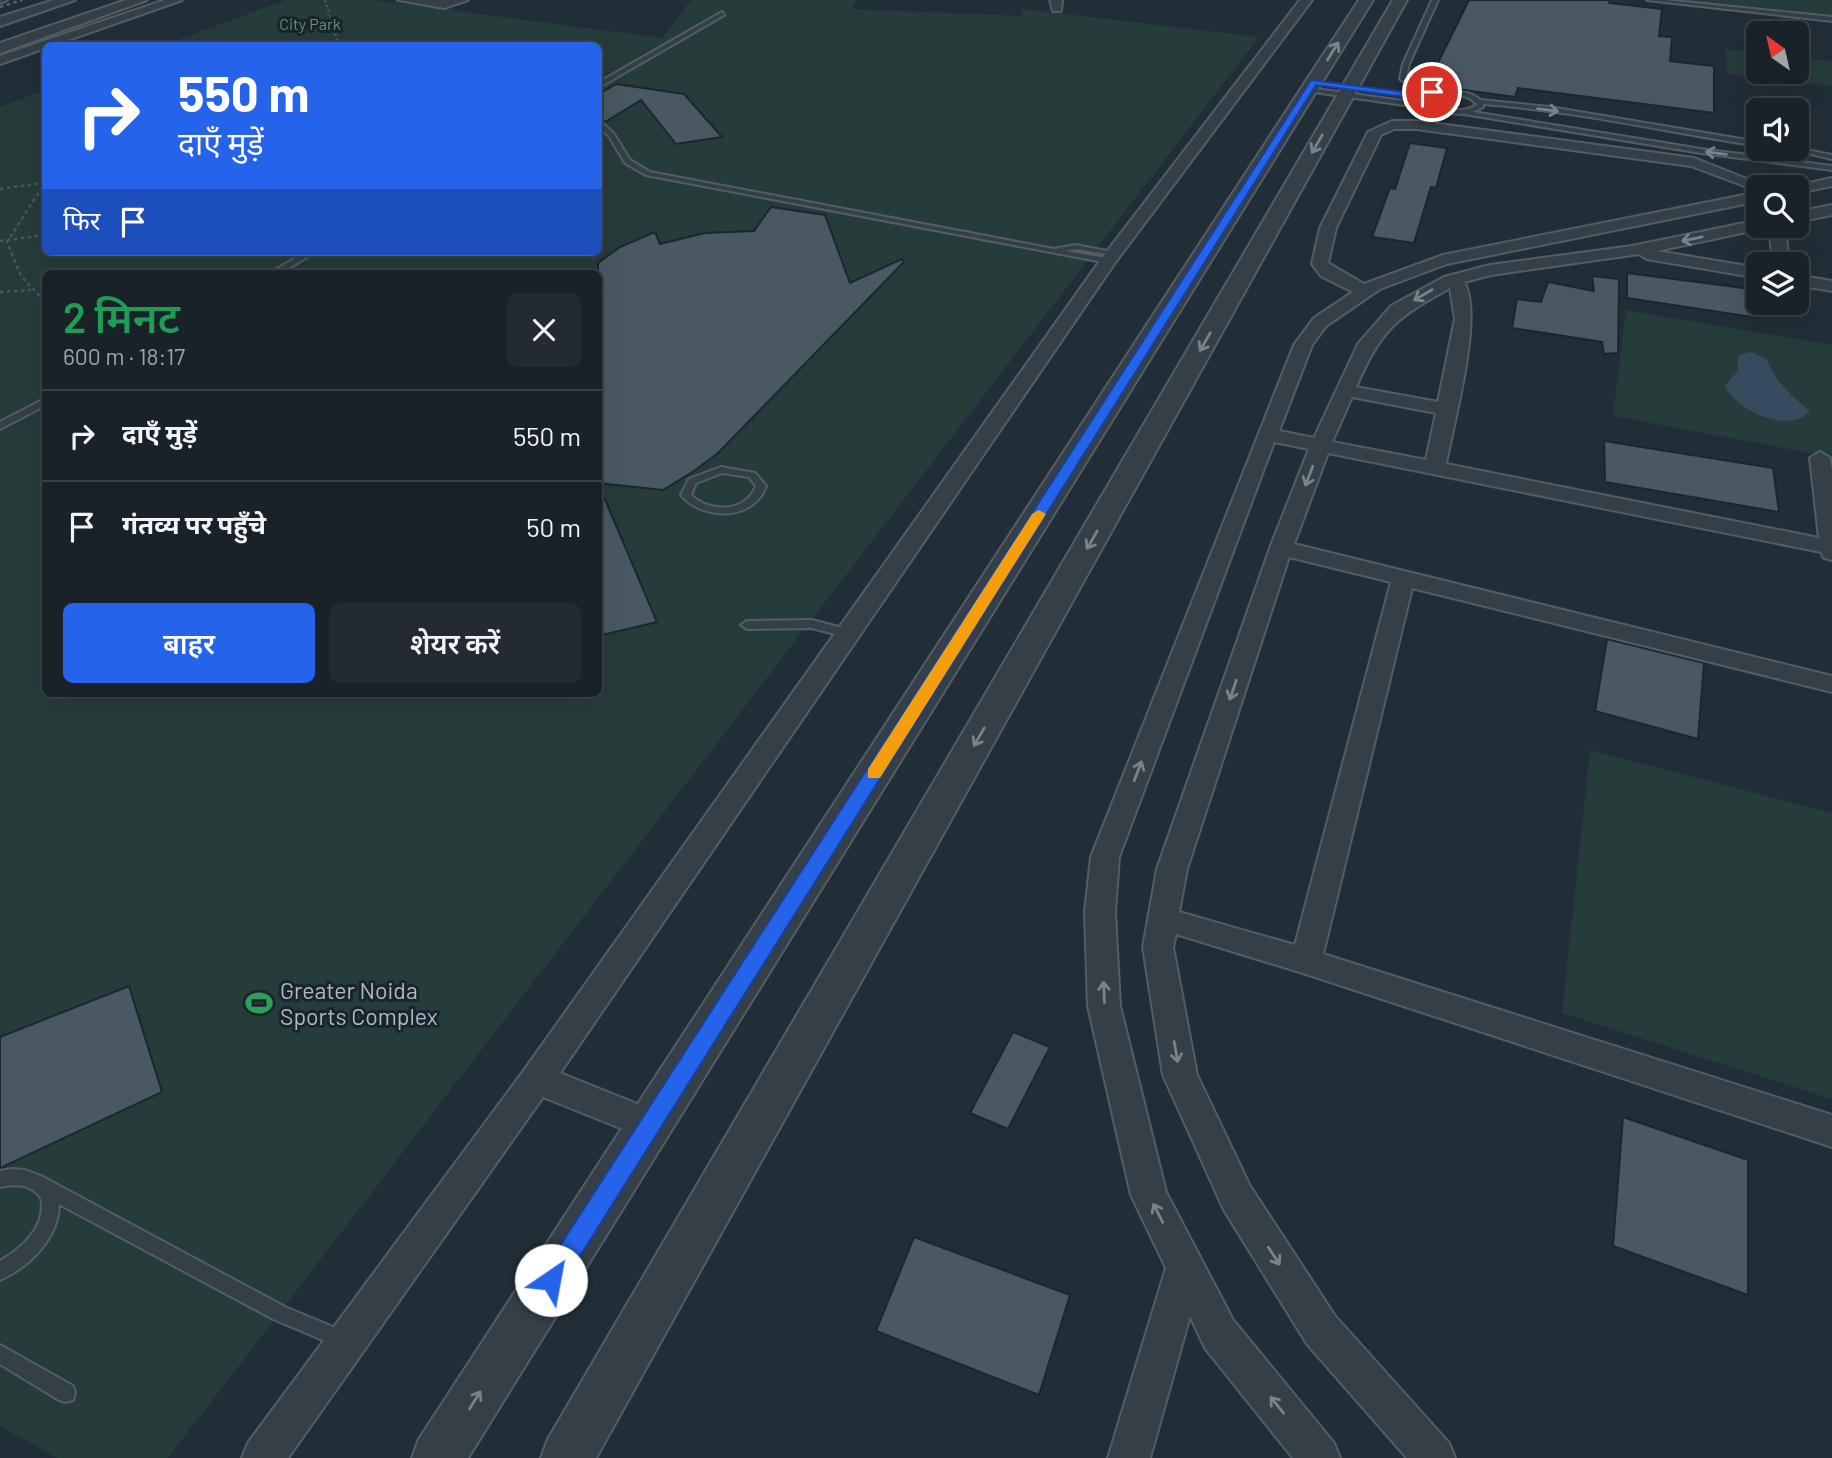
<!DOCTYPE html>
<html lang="hi">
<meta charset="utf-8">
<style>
:root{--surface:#1a2229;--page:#232a31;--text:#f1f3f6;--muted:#9fa4a8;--line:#383f46;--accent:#2563eb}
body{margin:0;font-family:Barlow,"Noto Sans Devanagari",sans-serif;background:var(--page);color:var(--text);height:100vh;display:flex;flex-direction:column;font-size:26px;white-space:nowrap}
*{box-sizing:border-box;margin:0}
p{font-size:23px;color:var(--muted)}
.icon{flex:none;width:38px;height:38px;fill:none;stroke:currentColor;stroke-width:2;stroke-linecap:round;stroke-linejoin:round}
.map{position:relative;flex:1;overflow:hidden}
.panel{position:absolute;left:42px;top:270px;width:560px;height:427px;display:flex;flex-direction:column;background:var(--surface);border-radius:10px;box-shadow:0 7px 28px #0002,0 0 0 2px var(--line)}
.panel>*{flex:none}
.banner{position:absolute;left:42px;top:42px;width:560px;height:214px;border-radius:10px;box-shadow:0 7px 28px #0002,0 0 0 2px var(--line);background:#2563eb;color:#fff;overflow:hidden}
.needle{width:46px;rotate:326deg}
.fabs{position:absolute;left:1746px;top:21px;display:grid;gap:14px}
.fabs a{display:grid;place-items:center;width:63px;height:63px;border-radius:10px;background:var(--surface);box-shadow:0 7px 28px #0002,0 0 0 2px var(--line);font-size:35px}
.pin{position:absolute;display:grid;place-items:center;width:60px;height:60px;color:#fff;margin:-30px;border:4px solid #fff;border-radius:50%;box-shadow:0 2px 7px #0007}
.me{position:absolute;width:77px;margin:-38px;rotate:33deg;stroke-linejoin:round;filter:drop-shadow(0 0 5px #0008)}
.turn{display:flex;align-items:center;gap:24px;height:147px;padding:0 21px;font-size:32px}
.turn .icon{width:91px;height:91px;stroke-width:2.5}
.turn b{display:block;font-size:49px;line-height:60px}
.then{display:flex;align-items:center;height:66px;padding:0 21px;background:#0003;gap:14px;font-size:26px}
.round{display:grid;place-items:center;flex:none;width:74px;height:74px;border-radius:10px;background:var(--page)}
.headline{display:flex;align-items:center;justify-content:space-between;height:119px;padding:0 21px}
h1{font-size:42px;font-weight:600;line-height:52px;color:#1e9e55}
.primary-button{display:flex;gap:14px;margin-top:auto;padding:14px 21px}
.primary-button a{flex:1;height:80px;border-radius:10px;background:var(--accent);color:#fff;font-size:28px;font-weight:600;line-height:80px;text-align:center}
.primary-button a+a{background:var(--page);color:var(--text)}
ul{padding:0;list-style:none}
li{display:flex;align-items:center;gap:21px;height:91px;padding:0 21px;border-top:2px solid var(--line)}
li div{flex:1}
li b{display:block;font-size:26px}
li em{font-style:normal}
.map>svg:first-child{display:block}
</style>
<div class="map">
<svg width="1832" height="1458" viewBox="0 0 1832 1458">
<rect width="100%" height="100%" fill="#222e37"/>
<path fill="#263c3a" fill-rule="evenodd" d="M286 0H372L662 38 691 0H856L852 9 1022 16 1023 9 1259 37 168 1458H57L0 1426V107L45 90 46 252H598V46L164 45ZM46 273H598V693H46Z
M1662 0H1832V17Z
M1726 49 1759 53V72H1797V57L1832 61V86L1727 74Z
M1626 310 1832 345V457L1613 416Z
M1590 750 1832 813V1099L1562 1013Z"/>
<path fill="#364c5e" d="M1750 352 1766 358C1777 383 1789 394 1810 411 1789 435 1737 411 1725 386L1737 372 1739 355Z"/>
<path fill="#4a5863" stroke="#1c262e" stroke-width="2" d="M1469 0H1610L1609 3 1662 9 1659 36 1672 37 1670 61 1714 66V113L1518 88 1515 97 1427 85Z
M616 84 684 94 722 137 676 144 641 100 605 122 598 117V95Z
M1410 143 1447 148 1436 188 1431 187 1414 243 1372 237 1390 188 1395 189Z
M771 207 825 215 850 283 902 259 904 262 718 453 694 471 663 490 598 483V263L620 247 655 232 660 244 705 233 754 231Z
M1627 273 1759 290V318L1627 298Z
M1592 276 1619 279 1618 353 1604 354 1602 342 1512 328 1517 299 1541 302 1548 282 1594 291Z
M1604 441 1773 468 1779 512 1605 482Z
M598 483 657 622 598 636Z
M1607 639 1704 663 1698 739 1595 711Z
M129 986 162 1092 0 1168V1037Z
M1013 1032 1050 1047 1008 1129 970 1113Z
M1623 1117 1748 1160V1295L1613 1246Z
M914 1237 1070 1295 1039 1395 876 1331Z"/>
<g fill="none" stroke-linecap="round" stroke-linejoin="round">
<defs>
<path id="service" d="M1432 0H1438L1409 64 1406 78C1412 83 1418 89 1425 91 1444 97 1463 85 1480 100L1550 107 1759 142V146C1667 132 1576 111 1483 104V107L1473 112 1701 149 1832 166V170L1701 153 1464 114 1443 113 1425 108 1307 91 1309 88 1418 103 1416 99 1422 94 1400 79 1403 64ZM1427 95C1445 97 1465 89 1477 105 1460 114 1440 111 1424 102L1422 99Z
M1647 0H1665L1832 17V21Z
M722 12 724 15 598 88V83Z
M598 119 614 134 630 160 650 172 1054 249 1075 245 1118 253 1114 255 1075 249 1066 251 1111 259V263H1108L646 175 625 163 609 136 598 125Z
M1797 148 1832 155V159L1790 149Z
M306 252H316L280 273H270Z
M46 398V405L0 429V422Z
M721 467 755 473 766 486C754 521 703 521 681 495L689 479ZM722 473 749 477 756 486C746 513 709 513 691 495L696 483Z
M812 620 854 631 856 634 850 638 812 628 747 629 741 625 747 621Z
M13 1169 25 1170 41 1176 285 1307 350 1334 353 1340 350 1346 344 1349 273 1319 59 1204C59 1237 30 1267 0 1280V1261C22 1248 47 1226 41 1198 30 1183 16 1184 0 1187V1171Z
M0 1345 73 1386 75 1393 73 1400 66 1402 59 1400 0 1364Z"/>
<path id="minor" d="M0 0H7L1 3Z
M165 0H182L0 64V56Z
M398 0H468L444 8Z
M1050 0H1062L1061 11H1053Z
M1300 0H1312L1114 264 560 1073 662 1114 667 1125 662 1136 650 1140 543 1097 288 1458H242L248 1443 525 1069 1102 258Z
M1392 121H1416L1694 158 1767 187 1755 190 1691 166 1416 129H1394L1381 135 1336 228 1328 263 1364 284 1443 255 1759 192V201L1447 264 1380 289 1326 326 1312 345 1279 431 1314 438 1358 344 1391 306 1444 277 1490 265 1632 246 1759 220V226H1766L1765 228 1657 251 1759 268V278L1647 259 1639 254 1491 275 1464 282C1484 315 1453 424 1446 464L1819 538 1810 458 1820 452 1830 458 1832 470V560L1824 558 1821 552 1328 453 1294 544 1832 676V692L1412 588 1323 954 1832 1115V1147L1306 974 1176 934 1173 947 1197 1075 1250 1186 1335 1316 1449 1443 1455 1458H1407L1307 1344 1224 1210 1163 1075 1143 947 1157 869 1270 548 1309 449 1274 442 1119 857 1115 912 1120 1006 1166 1192 1233 1320 1334 1443 1340 1458H1293L1205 1348 1190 1316 1150 1458H1108L1166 1268 1131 1195 1088 1006 1085 912 1091 857 1294 345 1314 318 1353 292 1321 276 1312 264 1320 228 1368 132ZM1450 288 1455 319 1438 402 1356 387C1382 328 1396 318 1450 288ZM1352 397 1436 413 1426 460 1332 442ZM1289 557 1391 582 1295 945 1179 912 1187 869Z
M1832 178V186L1797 193V187H1791Z
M1832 205V215L1797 222V212Z
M1769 226H1785L1789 264H1773Z
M1797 275 1832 281V291L1797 285Z"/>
<path id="tertiary" d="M54 0H75L0 26V17Z
M126 0H147L0 53V43Z
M1359 0H1373L468 1458H412L419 1439Z
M1393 0H1407L596 1458H541L548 1439Z"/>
</defs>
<use href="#service" stroke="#525d65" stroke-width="4"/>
<use href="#minor" stroke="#525d65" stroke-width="4"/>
<use href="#tertiary" stroke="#525d65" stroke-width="4"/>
<path stroke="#455958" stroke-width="2" stroke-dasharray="2.5 2.5" stroke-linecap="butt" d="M325 0 339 46"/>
<path stroke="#455958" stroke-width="2.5" stroke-dasharray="3.5 3.5" stroke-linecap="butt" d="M46 181 7 242 21 276 46 303
M0 189 43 183
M0 241 46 235
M0 292 31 290"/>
<use href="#service" fill="#353f48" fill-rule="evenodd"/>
<use href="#minor" fill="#353f48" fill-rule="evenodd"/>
<use href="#tertiary" fill="#353f48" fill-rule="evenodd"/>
<path stroke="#57646f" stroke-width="2.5" stroke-dasharray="3.5 3.5" stroke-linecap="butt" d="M0 7 22 0"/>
</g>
<defs><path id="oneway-shaft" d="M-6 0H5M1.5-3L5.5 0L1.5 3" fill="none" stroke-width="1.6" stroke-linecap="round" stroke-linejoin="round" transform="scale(1.75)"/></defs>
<g stroke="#78838c">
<use href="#oneway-shaft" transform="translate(1333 51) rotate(-58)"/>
<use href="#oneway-shaft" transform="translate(1548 110) rotate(7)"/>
<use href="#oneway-shaft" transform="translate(1317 144) rotate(120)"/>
<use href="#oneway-shaft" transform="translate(1716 153) rotate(-172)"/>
<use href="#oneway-shaft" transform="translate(1692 239) rotate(168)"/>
<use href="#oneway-shaft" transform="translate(1423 295) rotate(150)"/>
<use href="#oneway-shaft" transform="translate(1205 342) rotate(120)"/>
<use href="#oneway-shaft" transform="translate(1309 476) rotate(111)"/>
<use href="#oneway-shaft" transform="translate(1092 540) rotate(120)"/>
<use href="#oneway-shaft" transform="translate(1233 690) rotate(109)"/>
<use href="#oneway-shaft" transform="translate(979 737) rotate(120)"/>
<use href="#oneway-shaft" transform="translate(1138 771) rotate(-69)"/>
<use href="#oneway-shaft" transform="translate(1104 992) rotate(-92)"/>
<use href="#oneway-shaft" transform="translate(1176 1052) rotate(80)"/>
<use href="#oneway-shaft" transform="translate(1158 1213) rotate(-117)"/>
<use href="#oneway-shaft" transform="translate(1274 1256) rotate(57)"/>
<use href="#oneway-shaft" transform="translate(475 1400) rotate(-58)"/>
<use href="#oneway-shaft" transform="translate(1277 1405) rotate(-129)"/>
</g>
<path fill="#2563eb" stroke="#184099" stroke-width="2" d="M1311 80 1420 94 1432 90 1436 92 1420 99 1316 85 560 1288 551 1291 543 1288 540 1280 543 1272Z"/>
<path fill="#f59e0b" d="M1039 510 1046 514 880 778H868V769L1032 514Z"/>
<defs>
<symbol id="stadium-bare" viewBox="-9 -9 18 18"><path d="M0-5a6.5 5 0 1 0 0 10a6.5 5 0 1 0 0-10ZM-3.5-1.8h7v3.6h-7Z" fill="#2e9e5b" stroke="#1a242c" stroke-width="2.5" paint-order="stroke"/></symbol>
</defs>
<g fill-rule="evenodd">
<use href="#stadium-bare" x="240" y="984" width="38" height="38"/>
</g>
<g text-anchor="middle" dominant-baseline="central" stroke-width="6" stroke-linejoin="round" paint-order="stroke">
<g font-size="16" fill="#68946c" stroke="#1a242c">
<text x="310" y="23">City Park</text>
</g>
<g font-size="23" fill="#afbac4" stroke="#1a242c" text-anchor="start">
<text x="280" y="990">Greater Noida<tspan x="280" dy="26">Sports Complex</tspan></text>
</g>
</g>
</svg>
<div class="fabs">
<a><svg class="needle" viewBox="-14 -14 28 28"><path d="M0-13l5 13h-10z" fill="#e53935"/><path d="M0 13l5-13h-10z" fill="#9fa4a8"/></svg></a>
<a><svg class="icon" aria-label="sound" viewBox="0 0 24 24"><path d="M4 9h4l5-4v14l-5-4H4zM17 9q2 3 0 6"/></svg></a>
<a><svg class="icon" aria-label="search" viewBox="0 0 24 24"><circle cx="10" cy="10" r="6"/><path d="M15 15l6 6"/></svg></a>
<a><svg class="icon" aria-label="layers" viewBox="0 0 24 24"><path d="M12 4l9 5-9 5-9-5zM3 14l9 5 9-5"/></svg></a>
</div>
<div class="pin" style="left:1432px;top:92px;background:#d93025"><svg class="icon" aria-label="arrive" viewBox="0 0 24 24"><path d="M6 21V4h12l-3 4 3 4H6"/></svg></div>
<svg class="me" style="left:551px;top:1280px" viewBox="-20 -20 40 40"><circle r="19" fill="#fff"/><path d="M0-13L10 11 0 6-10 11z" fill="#2563eb"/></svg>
<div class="banner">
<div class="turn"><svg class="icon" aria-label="right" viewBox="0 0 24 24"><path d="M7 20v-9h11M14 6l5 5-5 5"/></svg><div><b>550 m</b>दाएँ मुड़ें</div></div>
<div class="then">फिर<svg class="icon" aria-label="arrive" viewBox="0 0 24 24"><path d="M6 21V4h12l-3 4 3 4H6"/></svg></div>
</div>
<section class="panel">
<div class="headline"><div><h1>2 मिनट</h1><p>600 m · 18:17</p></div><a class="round"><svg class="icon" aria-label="close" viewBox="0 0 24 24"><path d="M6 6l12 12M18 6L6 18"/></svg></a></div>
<ul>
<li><svg class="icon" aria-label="right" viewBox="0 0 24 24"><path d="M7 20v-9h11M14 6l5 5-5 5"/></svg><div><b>दाएँ मुड़ें</b></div><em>550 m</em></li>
<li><svg class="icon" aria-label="arrive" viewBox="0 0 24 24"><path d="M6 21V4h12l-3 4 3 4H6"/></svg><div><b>गंतव्य पर पहुँचे</b></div><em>50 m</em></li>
</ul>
<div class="primary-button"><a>बाहर</a><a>शेयर करें</a></div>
</section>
</div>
